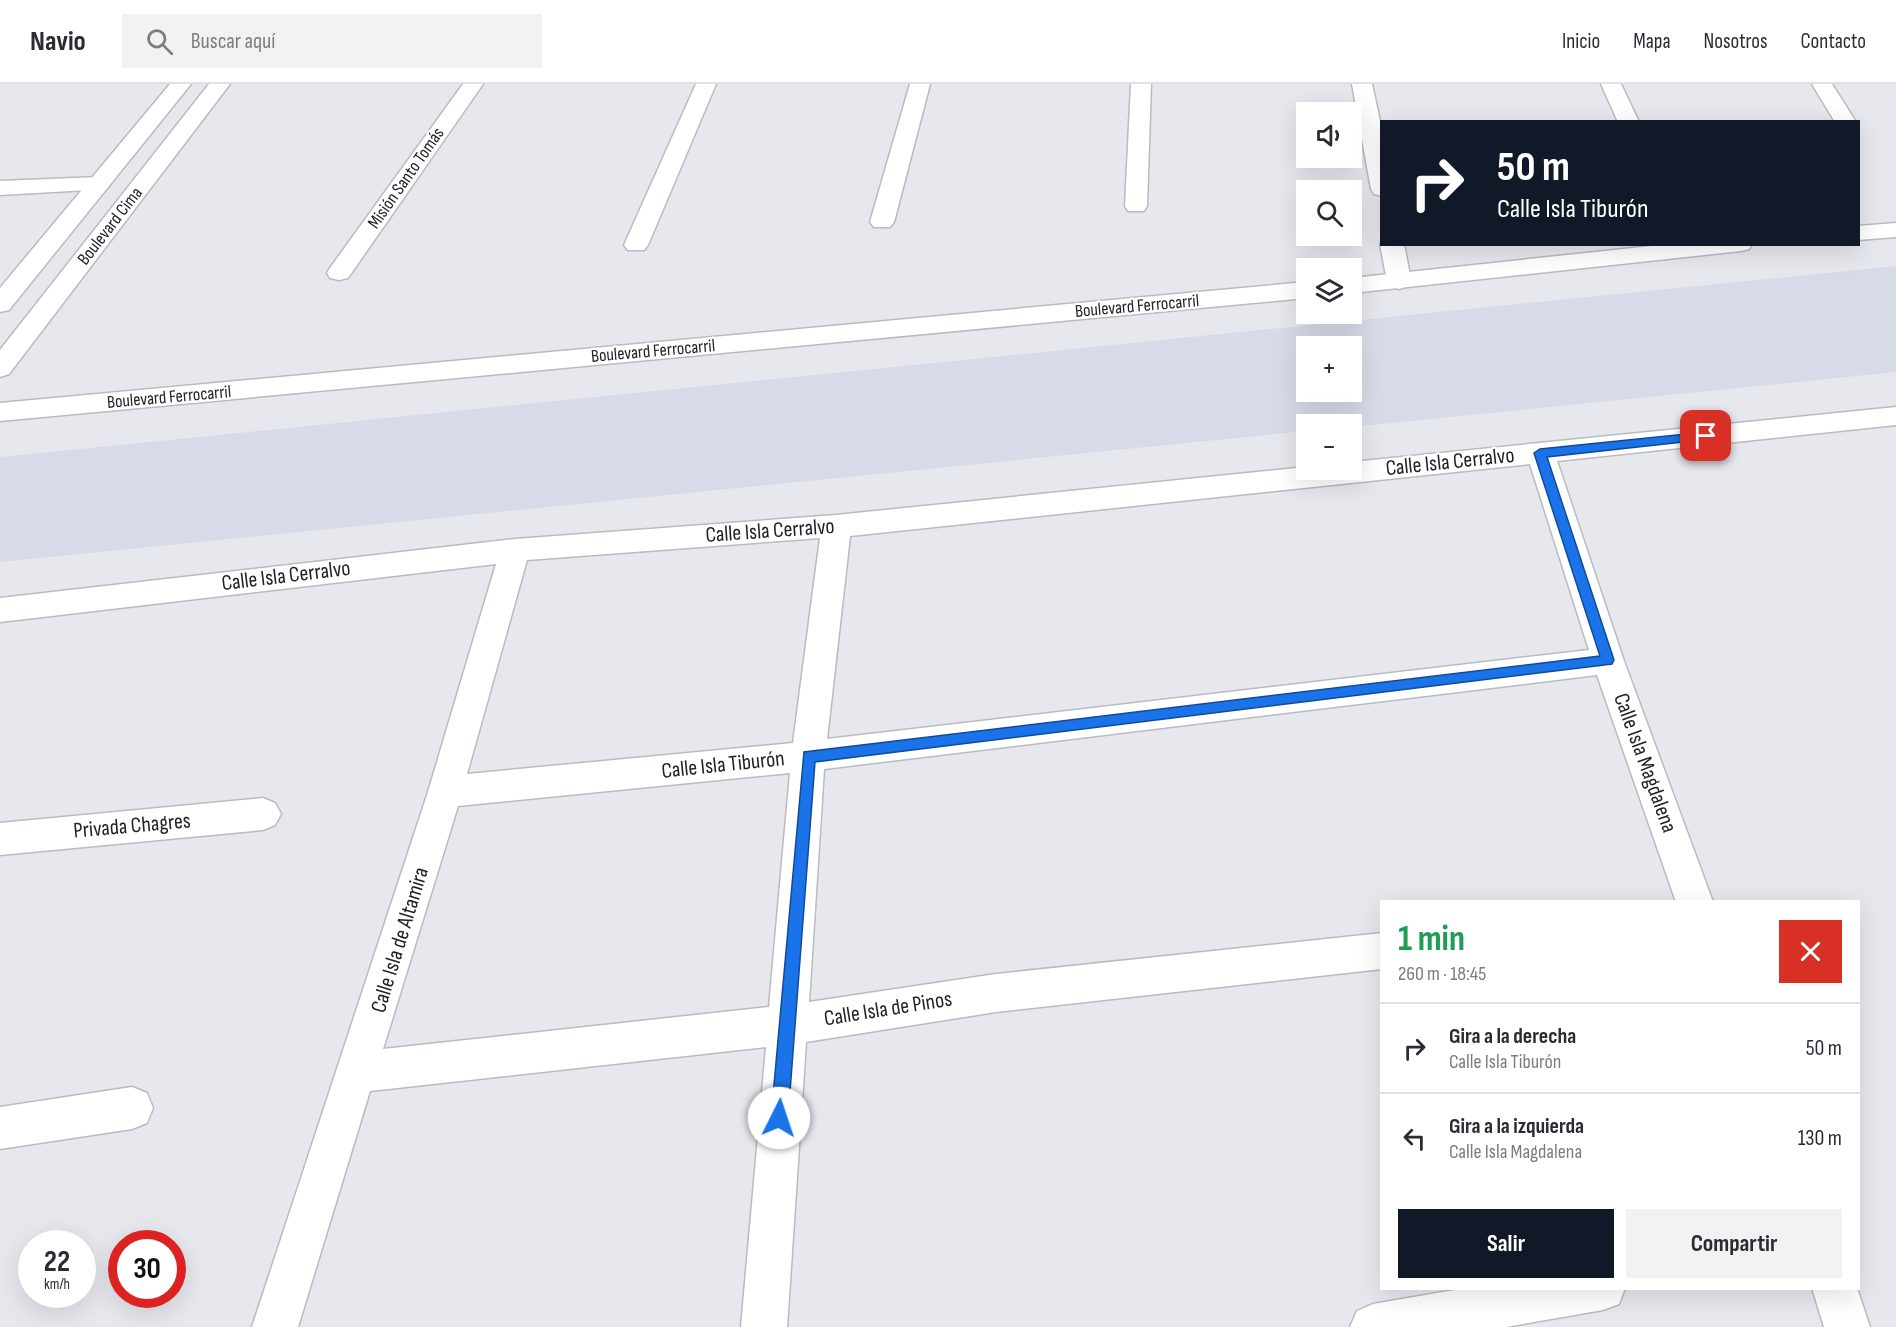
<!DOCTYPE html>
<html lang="es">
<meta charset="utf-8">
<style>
:root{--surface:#fff;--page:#f2f2f3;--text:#2b2b33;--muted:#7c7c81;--line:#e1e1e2;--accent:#111827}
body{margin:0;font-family:"Sofia Sans Condensed",sans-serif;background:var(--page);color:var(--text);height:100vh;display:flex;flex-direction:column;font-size:22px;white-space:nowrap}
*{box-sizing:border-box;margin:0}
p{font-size:20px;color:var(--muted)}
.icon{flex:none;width:33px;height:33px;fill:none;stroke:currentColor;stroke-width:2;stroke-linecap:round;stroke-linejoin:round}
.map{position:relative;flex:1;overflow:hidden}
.drawer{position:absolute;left:1380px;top:816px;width:480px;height:390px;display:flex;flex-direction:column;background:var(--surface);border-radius:0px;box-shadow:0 6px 24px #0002}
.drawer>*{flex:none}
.hud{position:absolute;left:1380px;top:36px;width:480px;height:126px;border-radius:0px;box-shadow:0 6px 24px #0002;background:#111827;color:#fff;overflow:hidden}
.fabs{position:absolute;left:1296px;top:18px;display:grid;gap:12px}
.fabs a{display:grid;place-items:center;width:66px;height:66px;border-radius:0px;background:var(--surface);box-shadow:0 6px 24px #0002;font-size:30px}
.speed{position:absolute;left:18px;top:1146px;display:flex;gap:12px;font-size:30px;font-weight:700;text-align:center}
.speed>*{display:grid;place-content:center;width:78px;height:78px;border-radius:50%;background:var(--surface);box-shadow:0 6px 24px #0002;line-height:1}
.speed small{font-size:15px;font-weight:400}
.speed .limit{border:9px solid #d22;background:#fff;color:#111}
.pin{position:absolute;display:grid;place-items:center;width:51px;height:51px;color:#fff;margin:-26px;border-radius:12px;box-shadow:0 3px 9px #0006}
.me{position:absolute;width:66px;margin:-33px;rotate:4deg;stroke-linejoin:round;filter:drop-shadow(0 0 4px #0008)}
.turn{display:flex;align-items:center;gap:21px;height:126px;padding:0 18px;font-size:27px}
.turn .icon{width:78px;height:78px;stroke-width:2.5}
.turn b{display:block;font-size:42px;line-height:51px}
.round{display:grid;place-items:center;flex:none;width:63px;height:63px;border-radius:0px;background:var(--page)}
.head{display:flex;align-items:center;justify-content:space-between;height:102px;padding:0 18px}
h1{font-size:36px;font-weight:700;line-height:45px;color:#1e9e55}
.button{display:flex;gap:12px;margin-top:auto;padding:12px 18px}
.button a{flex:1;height:69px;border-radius:0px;background:var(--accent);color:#fff;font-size:24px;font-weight:700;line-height:69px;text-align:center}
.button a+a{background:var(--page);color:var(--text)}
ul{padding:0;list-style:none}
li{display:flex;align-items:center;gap:18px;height:90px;padding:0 18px;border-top:2px solid var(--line)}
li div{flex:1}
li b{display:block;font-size:22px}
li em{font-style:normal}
header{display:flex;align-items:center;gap:36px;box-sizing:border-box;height:84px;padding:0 30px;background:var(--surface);border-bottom:2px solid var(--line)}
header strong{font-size:28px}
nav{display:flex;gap:33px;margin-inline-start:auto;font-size:21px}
.search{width:420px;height:54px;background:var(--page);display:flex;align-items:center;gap:15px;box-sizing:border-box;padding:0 21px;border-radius:0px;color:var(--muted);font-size:22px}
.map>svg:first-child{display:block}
</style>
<header>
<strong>Navio</strong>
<div class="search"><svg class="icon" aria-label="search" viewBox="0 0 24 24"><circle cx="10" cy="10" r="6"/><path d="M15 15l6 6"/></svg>Buscar aquí</div>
<nav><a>Inicio</a><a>Mapa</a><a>Nosotros</a><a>Contacto</a></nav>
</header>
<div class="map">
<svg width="1896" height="1243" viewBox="0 0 1896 1243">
<rect width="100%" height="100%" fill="#e6e8ee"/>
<path fill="#d7dbe8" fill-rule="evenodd" d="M1896 182V288L1352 343V340H1306V347L0 478V373ZM1306 262H1352V308H1306Z"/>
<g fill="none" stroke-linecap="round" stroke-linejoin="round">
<defs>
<path id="street" d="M463 0H483L348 194 339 196 330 194 327 189 330 184Z
M696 0H716L648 161 644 166H628L624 161Z
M910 0H930L894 138 890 143H874L870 138Z
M1131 0H1151L1147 122 1144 127H1128L1125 122Z
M1352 0H1372L1382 46V112L1374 110 1371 105Z
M1601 0H1621L1639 38H1618Z
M1812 0H1832L1856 38H1835Z
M99 93 107 95 110 100 107 105 0 111V97Z
M1382 158V160H1404L1411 197 1408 202 1399 205 1390 202 1387 197 1380 160Z
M1896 323V341L1557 377 1624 577 1713 818H1676L1597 591 824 685 809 918 996 890 1382 849V885L996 928 806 958 787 1243H741L766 963 370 1007 298 1243H252L428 708 496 480 0 538V514L515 455 836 431 1306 383V386H1352V378ZM1530 380 1589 566 827 655 850 452ZM820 454 793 659 467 690 527 476ZM790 689 769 923 383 965 458 722Z
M263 714 275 719 281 730 275 741 263 746 0 771V739Z
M132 1003 147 1009 153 1024 147 1039 132 1045 0 1065V1023Z
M1466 1204H1625L1619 1220 1603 1226 1506 1243H1350L1357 1227 1373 1220Z
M1812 1204H1857L1870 1243H1824Z"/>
<path id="secondary" d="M170 0H191L9 226 0 228V204Z
M209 0H230L9 290 0 293V266Z
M1896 139V153L1858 156V142Z
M1670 160H1752L1749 165 1741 167 1352 209V194Z
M1306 198V214L0 337V319Z"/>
</defs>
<use href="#street" stroke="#b9bbc1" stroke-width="3"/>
<use href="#secondary" stroke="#b9bbc1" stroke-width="3"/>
<use href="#street" fill="#fff" fill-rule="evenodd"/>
<use href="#secondary" fill="#fff" fill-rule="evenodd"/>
</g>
<path fill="#1a73e8" stroke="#114b97" stroke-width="1.5" d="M1706 348 1710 349V355L1547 373 1614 576 1612 580 815 678 788 1034 785 1040 779 1042 773 1040 771 1034 804 668 1600 572 1534 369 1540 365Z"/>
<g text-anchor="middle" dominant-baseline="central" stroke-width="4.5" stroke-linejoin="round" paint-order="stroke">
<g font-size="18" fill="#212224" stroke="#fff">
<text transform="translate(406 94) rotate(-55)">Misión Santo Tomás</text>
<text transform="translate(110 142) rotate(-52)">Boulevard Cima</text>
<text transform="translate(1137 222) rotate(-5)">Boulevard Ferrocarril</text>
<text transform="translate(653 267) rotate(-5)">Boulevard Ferrocarril</text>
<text transform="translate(169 313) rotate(-5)">Boulevard Ferrocarril</text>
</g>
<g font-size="22" fill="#212224" stroke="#fff">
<text transform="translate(1450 378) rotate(-6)">Calle Isla Cerralvo</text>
<text transform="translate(770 447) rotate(-4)">Calle Isla Cerralvo</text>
<text transform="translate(286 492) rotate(-7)">Calle Isla Cerralvo</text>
<text transform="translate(1645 679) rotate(70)">Calle Isla Magdalena</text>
<text transform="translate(723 681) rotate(-6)">Calle Isla Tiburón</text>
<text transform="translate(132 742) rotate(-5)">Privada Chagres</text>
<text transform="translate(400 856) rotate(-73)">Calle Isla de Altamira</text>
<text transform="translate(888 925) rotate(-9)">Calle Isla de Pinos</text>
</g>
</g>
</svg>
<div class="fabs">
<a><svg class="icon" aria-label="sound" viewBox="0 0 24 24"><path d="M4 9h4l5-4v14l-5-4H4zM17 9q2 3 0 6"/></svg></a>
<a><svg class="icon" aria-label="search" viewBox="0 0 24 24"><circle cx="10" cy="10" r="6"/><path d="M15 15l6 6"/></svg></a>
<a><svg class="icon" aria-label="layers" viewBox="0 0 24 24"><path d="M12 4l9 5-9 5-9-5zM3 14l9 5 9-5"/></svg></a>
<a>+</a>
<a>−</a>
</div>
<div class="speed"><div>22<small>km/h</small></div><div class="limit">30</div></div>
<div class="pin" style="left:1706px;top:352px;background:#d93025"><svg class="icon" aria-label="arrive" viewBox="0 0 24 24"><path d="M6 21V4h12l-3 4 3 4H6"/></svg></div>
<svg class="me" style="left:779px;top:1034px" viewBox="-20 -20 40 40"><circle r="19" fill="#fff"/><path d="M0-13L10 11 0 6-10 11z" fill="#1a73e8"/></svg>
<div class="hud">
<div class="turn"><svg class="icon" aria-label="right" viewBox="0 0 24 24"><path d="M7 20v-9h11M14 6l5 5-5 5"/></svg><div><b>50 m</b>Calle Isla Tiburón</div></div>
</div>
<section class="drawer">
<div class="head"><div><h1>1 min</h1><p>260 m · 18:45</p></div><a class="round" style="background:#d93025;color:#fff"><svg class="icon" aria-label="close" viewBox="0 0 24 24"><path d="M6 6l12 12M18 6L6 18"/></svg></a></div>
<ul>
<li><svg class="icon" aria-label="right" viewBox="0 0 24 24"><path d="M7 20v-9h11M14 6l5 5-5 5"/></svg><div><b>Gira a la derecha</b><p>Calle Isla Tiburón</p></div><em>50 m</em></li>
<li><svg class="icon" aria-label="left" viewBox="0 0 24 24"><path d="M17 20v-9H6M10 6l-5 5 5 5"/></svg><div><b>Gira a la izquierda</b><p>Calle Isla Magdalena</p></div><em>130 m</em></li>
</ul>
<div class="button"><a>Salir</a><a>Compartir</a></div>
</section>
</div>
